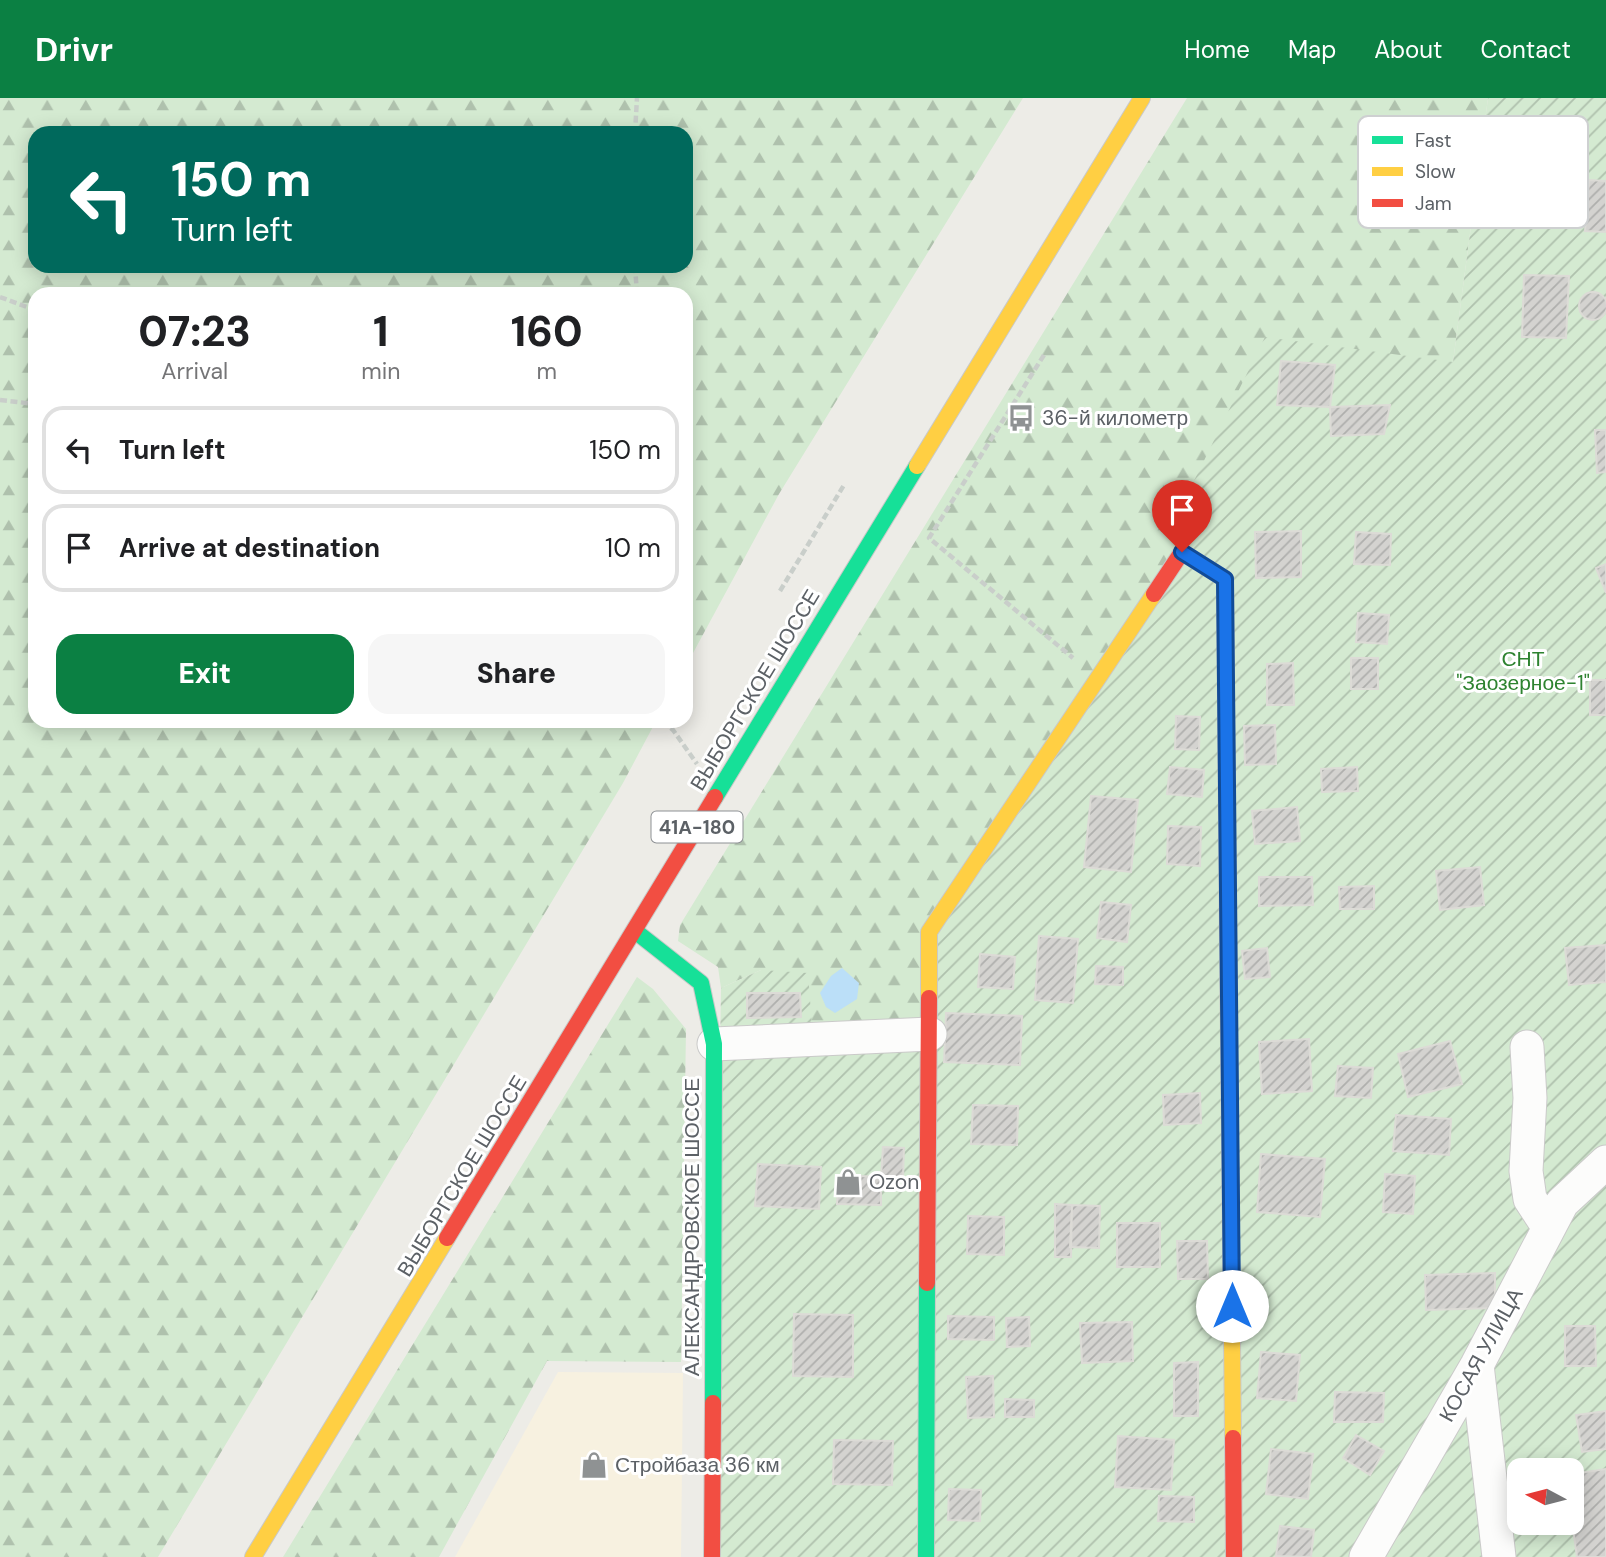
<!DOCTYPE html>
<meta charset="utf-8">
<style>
:root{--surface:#fff;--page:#f6f6f6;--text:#202124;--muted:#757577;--line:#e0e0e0;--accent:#0b8043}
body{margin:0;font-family:"DM Sans",sans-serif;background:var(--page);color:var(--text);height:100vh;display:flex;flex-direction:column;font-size:26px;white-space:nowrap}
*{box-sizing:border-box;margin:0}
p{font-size:23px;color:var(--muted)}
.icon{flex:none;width:38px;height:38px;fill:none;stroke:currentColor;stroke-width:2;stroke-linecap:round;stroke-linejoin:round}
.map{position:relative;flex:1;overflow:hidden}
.drawer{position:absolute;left:28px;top:189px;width:665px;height:441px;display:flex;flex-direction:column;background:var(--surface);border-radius:21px;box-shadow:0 4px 18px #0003}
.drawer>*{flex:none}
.banner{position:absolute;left:28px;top:28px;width:665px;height:147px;border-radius:21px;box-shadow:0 4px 18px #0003;background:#00695c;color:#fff;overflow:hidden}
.needle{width:46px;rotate:277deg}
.fabs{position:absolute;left:1507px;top:1360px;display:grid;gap:14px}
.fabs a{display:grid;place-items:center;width:77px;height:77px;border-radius:14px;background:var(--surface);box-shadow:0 4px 18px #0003;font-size:35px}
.pin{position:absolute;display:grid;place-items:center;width:60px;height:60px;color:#fff;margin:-72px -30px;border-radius:50% 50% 50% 0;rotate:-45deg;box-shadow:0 0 7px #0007}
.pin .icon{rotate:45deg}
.me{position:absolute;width:77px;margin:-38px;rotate:0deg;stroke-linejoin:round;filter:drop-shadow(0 0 5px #0008)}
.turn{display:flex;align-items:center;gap:24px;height:147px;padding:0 28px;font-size:32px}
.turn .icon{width:91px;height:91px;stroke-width:2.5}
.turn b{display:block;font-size:49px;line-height:60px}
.eta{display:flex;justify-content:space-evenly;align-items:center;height:119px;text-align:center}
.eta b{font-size:42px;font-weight:800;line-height:49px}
.action{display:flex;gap:14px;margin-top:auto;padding:14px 28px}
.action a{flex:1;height:80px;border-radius:21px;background:var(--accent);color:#fff;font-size:28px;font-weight:800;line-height:80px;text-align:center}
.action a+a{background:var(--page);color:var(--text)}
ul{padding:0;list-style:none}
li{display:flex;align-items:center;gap:21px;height:88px;margin:0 14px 10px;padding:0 14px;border:4px solid var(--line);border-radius:21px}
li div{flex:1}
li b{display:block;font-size:26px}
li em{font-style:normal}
header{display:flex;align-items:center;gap:42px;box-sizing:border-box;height:98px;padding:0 35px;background:var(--accent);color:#fff}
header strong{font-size:33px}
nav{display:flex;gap:38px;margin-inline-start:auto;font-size:24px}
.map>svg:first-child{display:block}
</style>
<header>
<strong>Drivr</strong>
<nav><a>Home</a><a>Map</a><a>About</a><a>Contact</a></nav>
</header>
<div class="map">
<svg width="1606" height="1459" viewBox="0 0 1606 1459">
<defs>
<pattern id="forest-firs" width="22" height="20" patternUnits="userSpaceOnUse" patternTransform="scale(1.75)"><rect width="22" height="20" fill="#d4ead1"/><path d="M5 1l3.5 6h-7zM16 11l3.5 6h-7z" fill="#afc1ad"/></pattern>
<pattern id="garden-furrows" width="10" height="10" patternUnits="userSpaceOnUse" patternTransform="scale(1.75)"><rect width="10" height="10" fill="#d4ead1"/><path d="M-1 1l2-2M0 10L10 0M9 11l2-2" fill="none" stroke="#afc1ad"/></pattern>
<pattern id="building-hatch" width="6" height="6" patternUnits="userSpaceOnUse" patternTransform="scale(1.75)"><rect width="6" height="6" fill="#d4d3d0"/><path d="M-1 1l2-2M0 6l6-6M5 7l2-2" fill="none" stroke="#afafad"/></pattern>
</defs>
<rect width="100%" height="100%" fill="#edece7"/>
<path fill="#f7f1e0" d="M558 1274 683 1275 681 1459H455Z"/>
<path fill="url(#forest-firs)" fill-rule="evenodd" d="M0 0H1023L779 396 686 568V196H35V623H656L623 685 158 1459H0ZM686 35V168H35V35Z
M1187 0H1488L1453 264 1182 454 930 936 812 941 761 872 721 890 718 869 678 843 680 827Z
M637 879 653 891 686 931 681 1264 547 1263 439 1459H283Z"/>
<path fill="url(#garden-furrows)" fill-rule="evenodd" d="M1488 0H1606V1459H712L721 890 761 872 808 875 813 941 930 935 929 834 1182 454 1188 395 1265 239 1453 264ZM1519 1372H1572V1424H1519Z"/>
<path fill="#bbdff8" d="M842 870 859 885 857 901 835 915 826 909 820 895 831 878Z"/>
<path fill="url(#building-hatch)" stroke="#dcdbd6" stroke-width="2" d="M1589 82 1606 83V134L1585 133Z
M1524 177 1569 178 1566 240 1522 239Z
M1579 208a14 14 0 1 1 28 0a14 14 0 1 1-28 0Z
M1281 263 1335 267 1330 309 1277 307Z
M1390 307 1384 336 1331 338 1330 309Z
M1595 332H1606V374L1597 375Z
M1301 433V479L1256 480 1255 434Z
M1356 434 1391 436 1390 467 1354 466Z
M1606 466V495L1596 470Z
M1358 515 1389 517 1387 546 1356 544Z
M1351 560H1378V591H1351Z
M1293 565 1294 607H1267V566Z
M1590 582H1606V617H1590Z
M1176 618 1200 619 1199 652 1175 651Z
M1275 627 1276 666 1245 667 1244 628Z
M1170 669 1204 672 1202 699 1167 696Z
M1357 669 1358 693 1322 694 1321 671Z
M1091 698 1138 702 1131 774 1084 769Z
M1297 709 1300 743 1255 746 1252 713Z
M1168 728 1201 729 1200 768 1167 766Z
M1480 769 1484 807 1440 812 1436 773Z
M1259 779H1312L1313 807 1259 808Z
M1374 788V811H1340L1339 789Z
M1101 804 1131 807 1127 844 1097 840Z
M1039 838 1078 841 1073 905 1035 902Z
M1606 847V884L1569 887 1565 850Z
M1267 850 1270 879 1245 881 1242 853Z
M980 856 1015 859 1013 891 978 889Z
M1096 868 1123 869V887L1095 886Z
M747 895H800L801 919 747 920Z
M946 915 1022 918 1020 967 944 964Z
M1309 941 1312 993 1262 996 1259 944Z
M1450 943 1462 986 1408 999 1398 956Z
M1338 968 1373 970 1371 1000 1335 998Z
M1200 995 1201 1025 1164 1027 1163 997Z
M973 1007 1018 1008 1017 1047 971 1046Z
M1396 1017 1451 1021 1449 1057 1393 1053Z
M883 1049 904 1050 903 1080 881 1079Z
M1261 1056 1325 1061 1320 1119 1257 1114Z
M758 1066 821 1069 819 1111 755 1108Z
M1385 1076 1415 1078 1413 1116 1383 1114Z
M838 1077 881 1079V1107L837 1106Z
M1055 1106 1072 1107 1071 1159H1055Z
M1072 1107 1100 1108 1099 1150 1070 1149Z
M968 1118 1004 1119V1157L967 1156Z
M1117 1125H1160V1169H1117Z
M1177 1143H1207L1208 1181H1178Z
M1495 1175V1210L1426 1212 1425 1177Z
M794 1216 853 1217V1279L793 1278Z
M948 1218 994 1219V1242L948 1241Z
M1029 1219 1030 1248 1007 1249 1006 1220Z
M1132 1224 1133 1263 1082 1265 1080 1225Z
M1565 1228H1595L1596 1268H1565Z
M1261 1254 1300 1257 1296 1303 1257 1300Z
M1198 1264V1318H1174V1265Z
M993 1278 994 1319 968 1320 966 1279Z
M1335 1294 1384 1295 1383 1324H1334Z
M1005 1301 1034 1302V1319H1005Z
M1606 1313V1351L1582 1354 1576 1317Z
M1356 1337 1384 1353 1370 1377 1343 1360Z
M1118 1338 1174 1342 1171 1392 1115 1389Z
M834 1342 893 1343 892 1387 833 1386Z
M1271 1351 1313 1356 1308 1401 1266 1396Z
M1606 1371V1459H1577L1572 1424V1376Z
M949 1391 981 1392 980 1423 948 1422Z
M1159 1398 1194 1399V1424L1158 1423Z
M1280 1428 1314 1432 1311 1459 1276 1458Z"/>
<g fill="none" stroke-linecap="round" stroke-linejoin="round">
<defs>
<path id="street" d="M714 946 930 936
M1527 949 1530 1000 1526 1073 1530 1101 1549 1130
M1477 1267 1499 1459
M1366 1459 1477 1267 1562 1105 1606 1064"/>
<path id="fast" d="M715 699 917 368
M635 833 701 885 714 946 713 1305
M926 1459 927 1185"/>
<path id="slow" d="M917 368 1142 0
M1228 846 1233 1340
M929 900V834L1154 496
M253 1459 447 1140"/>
<path id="jam" d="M1154 496 1182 454 1225 481 1228 846
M447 1140 715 699
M927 1185 929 900
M1233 1340 1234 1459
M712 1459 713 1305"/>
</defs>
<use href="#street" stroke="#cacac9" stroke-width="35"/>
<use href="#fast" stroke="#c9c9c8" stroke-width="18"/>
<use href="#slow" stroke="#c9c9c8" stroke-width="18"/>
<use href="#jam" stroke="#c9c9c8" stroke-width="18"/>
<path stroke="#c9ceca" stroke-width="4.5" stroke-dasharray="7 3.5" stroke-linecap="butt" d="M635 35 637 0
M635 168 637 196
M0 199 35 212
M1044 257 929 440 1073 560
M0 302 35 306
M780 493 844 387
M663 623 673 632 697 666"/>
<use href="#street" stroke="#fcfcfb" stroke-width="33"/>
<use href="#fast" stroke="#16e098" stroke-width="16"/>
<use href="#slow" stroke="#ffcf43" stroke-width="16"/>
<use href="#jam" stroke="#f24e42" stroke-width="16"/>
</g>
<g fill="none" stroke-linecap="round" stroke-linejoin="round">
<defs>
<path id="route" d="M1182 454 1225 481 1232 1208"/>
</defs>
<use href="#route" stroke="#114b97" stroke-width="18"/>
<use href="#route" stroke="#1a73e8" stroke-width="12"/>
</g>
<defs>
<symbol id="bus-bare" viewBox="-9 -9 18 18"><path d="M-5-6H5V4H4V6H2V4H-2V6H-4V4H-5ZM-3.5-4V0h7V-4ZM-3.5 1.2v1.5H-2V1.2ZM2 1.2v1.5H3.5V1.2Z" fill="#8f9293" stroke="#fff" stroke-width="2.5" paint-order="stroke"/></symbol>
<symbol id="shop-bare" viewBox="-9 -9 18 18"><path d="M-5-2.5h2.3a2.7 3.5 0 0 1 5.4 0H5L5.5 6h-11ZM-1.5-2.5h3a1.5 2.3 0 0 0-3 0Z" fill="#8f9293" stroke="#fff" stroke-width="2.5" paint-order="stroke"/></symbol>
</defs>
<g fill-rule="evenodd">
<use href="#bus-bare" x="1002" y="301" width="38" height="38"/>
<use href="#shop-bare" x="829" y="1065" width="38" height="38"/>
<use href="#shop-bare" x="575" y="1348" width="38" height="38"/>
</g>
<g text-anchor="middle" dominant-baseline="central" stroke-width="6" stroke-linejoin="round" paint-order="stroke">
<rect fill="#fff" stroke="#8d9094" stroke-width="2" x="651.5" y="713.5" width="91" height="31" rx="5"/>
<g font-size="19" font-weight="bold" fill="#5c6166">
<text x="697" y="729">41А-180</text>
</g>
<g font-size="21" fill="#5c6166" stroke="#fff" text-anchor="start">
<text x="1042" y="320">36-й километр</text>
<text x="869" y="1084">Ozon</text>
<text x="615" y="1367">Стройбаза 36 км</text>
</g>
<g font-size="21" fill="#2e8330" stroke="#fff">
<text x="1523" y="561">СНТ<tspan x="1523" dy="24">"Заозерное-1"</tspan></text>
</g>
<g font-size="21" fill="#5c6166" stroke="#fff">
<text transform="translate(755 592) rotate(-59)">ВЫБОРГСКОЕ ШОССЕ</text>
<text transform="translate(462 1078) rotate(-59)">ВЫБОРГСКОЕ ШОССЕ</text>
<text transform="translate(692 1129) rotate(-90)">АЛЕКСАНДРОВСКОЕ ШОССЕ</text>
<text transform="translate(1481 1257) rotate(-61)">КОСАЯ УЛИЦА</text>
</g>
</g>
<rect x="1358" y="18" width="230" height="112" rx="10" fill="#fff" stroke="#ced0d1" stroke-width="2"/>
<rect x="1372" y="38" width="31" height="8" fill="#16e098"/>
<rect x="1372" y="69" width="31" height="9" fill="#ffcf43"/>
<rect x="1372" y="101" width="31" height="8" fill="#f24e42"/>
<g font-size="19" fill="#5c6166">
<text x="1415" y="49">Fast</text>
<text x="1415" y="80">Slow</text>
<text x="1415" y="112">Jam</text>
</g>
</svg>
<div class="fabs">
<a><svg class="needle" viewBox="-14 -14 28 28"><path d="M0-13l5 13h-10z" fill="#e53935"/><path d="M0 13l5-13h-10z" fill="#757577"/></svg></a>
</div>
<div class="pin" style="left:1182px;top:454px;background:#d93025"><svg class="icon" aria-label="arrive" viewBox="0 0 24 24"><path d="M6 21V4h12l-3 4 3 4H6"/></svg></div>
<svg class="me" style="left:1232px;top:1208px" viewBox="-20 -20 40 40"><circle r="19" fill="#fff"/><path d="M0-13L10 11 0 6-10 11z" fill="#1a73e8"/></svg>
<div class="banner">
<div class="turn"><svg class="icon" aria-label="left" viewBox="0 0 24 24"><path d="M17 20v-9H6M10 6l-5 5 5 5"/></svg><div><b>150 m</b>Turn left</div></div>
</div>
<section class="drawer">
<div class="eta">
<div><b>07:23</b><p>Arrival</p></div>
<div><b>1</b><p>min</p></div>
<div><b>160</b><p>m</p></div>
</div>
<ul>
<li><svg class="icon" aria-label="left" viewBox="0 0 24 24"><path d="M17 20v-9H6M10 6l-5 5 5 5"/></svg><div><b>Turn left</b></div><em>150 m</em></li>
<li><svg class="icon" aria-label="arrive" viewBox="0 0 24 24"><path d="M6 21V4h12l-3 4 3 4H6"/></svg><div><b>Arrive at destination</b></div><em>10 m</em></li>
</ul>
<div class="action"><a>Exit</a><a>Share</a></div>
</section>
</div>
